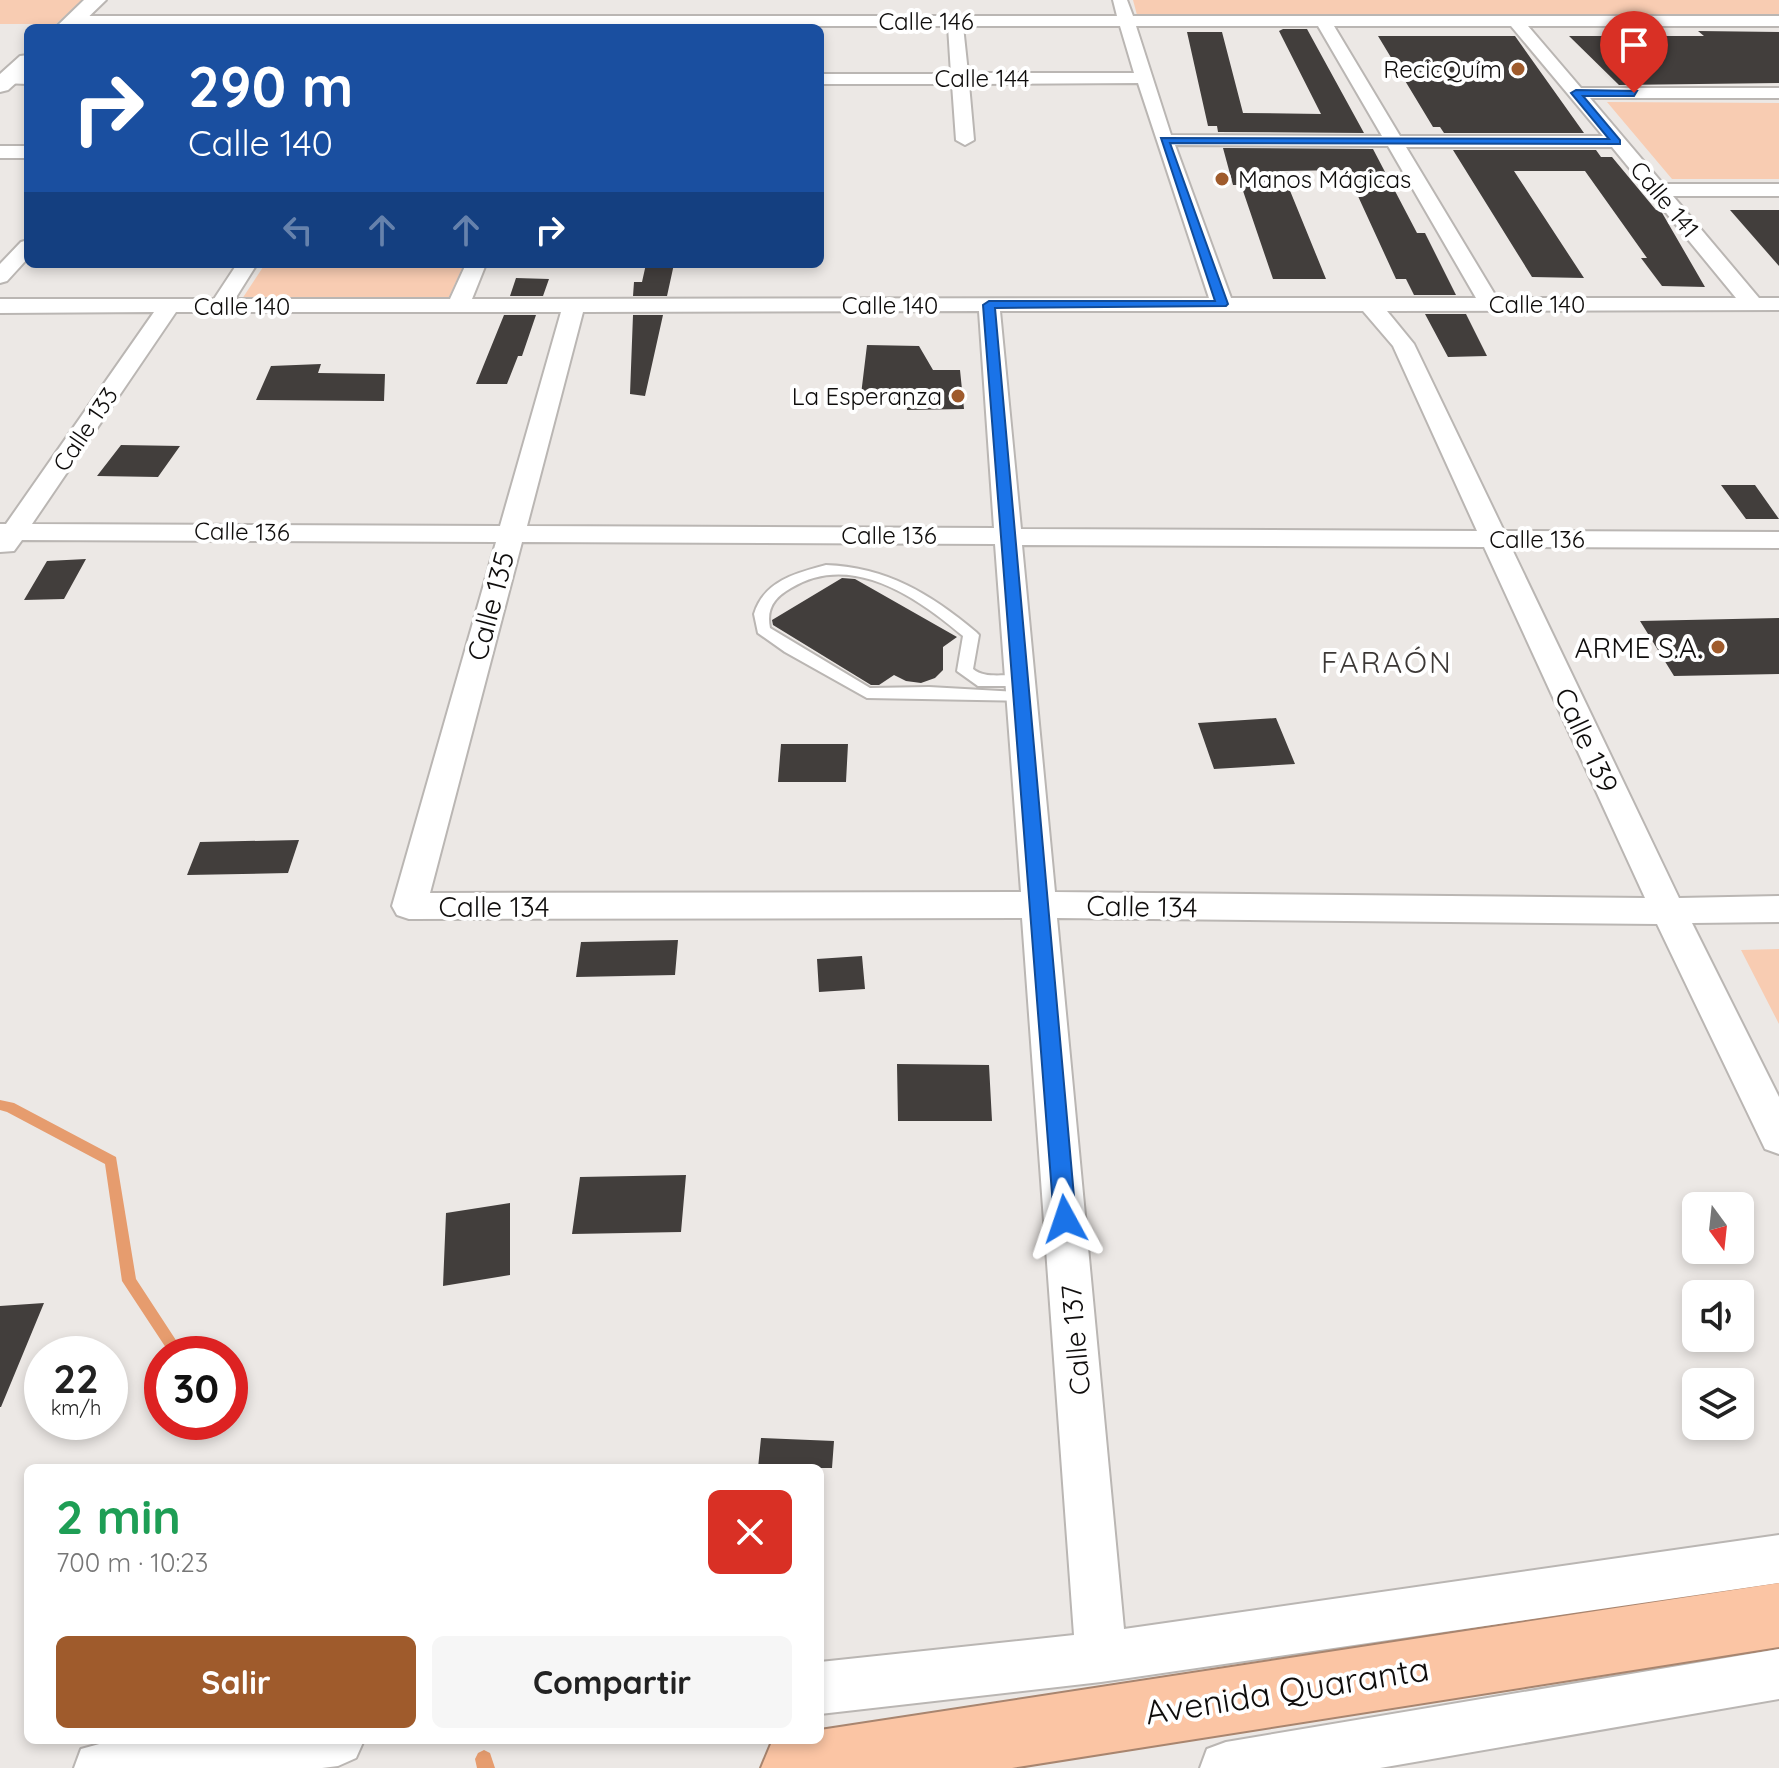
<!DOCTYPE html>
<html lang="es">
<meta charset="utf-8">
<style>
:root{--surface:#fff;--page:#f6f6f6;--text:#222;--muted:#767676;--accent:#9f5b2c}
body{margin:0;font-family:Quicksand,sans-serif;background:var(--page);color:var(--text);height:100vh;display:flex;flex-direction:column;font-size:30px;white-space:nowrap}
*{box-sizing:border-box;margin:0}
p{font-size:26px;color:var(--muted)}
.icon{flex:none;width:44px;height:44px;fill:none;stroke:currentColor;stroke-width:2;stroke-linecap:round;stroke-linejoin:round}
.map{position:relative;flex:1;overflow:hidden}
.panel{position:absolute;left:24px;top:1464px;width:800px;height:280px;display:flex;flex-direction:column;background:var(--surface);border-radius:12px;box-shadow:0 4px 12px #0003}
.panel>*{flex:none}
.top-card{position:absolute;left:24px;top:24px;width:800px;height:244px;border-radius:12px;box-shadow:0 4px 12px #0003;background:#1a4fa0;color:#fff;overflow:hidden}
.needle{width:52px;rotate:165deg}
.controls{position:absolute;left:1682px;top:1192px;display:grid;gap:16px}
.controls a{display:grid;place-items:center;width:72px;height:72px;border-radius:12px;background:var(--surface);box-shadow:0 4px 12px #0003;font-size:40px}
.speed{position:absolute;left:24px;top:1336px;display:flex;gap:16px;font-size:40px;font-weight:700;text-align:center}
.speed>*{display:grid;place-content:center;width:104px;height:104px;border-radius:50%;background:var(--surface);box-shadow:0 4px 12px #0003;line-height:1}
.speed small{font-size:20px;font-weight:400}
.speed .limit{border:12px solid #d22;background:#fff;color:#111}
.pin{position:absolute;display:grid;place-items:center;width:68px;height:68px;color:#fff;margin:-82px -34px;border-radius:50% 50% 50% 0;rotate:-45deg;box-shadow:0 0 8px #0007}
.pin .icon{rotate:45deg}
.me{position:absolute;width:88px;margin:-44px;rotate:355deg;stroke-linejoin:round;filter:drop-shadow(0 0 6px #0008)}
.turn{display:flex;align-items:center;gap:28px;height:168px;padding:0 32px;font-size:36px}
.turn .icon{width:104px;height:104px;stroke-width:2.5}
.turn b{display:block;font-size:56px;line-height:68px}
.lanes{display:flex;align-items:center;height:76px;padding:0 32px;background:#0003;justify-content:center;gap:40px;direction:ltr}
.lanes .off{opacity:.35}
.round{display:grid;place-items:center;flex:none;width:84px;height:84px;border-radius:12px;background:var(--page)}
.headline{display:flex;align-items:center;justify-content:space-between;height:136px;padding:0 32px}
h1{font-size:48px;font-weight:700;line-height:60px;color:#1e9e55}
.primary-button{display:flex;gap:16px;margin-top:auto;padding:16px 32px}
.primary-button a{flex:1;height:92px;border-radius:12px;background:var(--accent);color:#fff;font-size:32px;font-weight:700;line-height:92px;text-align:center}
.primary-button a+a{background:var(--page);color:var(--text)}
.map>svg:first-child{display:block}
</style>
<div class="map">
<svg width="1779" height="1768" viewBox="0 0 1779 1768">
<rect width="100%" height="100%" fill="#ece8e5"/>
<path fill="#f8ccb2" d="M0 0H82L56 24H0Z
M1133 0H1779V16L1137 15Z
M1607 102 1779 103V179H1672Z
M265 264H464L448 299H242Z
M1779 949V1024L1741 950Z"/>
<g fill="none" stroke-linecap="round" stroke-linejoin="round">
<path fill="#e69c6e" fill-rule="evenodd" d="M0 1100 14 1103 116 1157 136 1279 185 1354H170L122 1281 105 1164 7 1112 0 1110Z
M484 1750 490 1753 495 1768H477L475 1759 478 1753Z"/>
</g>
<path fill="#423e3c" d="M1283 29H1307L1364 133 1218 132 1217 126H1208L1187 32H1222L1243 113 1321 114 1279 31Z
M1698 31 1779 32V83L1619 85 1569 36H1704Z
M1378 36H1515L1584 133H1444L1440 127H1433Z
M1223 148 1373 149 1417 233H1425L1456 295H1414L1406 279H1396L1346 170 1282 171 1326 279H1273L1241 185H1233Z
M1453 150H1596L1601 157H1612L1656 210 1661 211 1705 287 1662 286 1641 258H1647L1585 171H1514L1584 278 1532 277Z
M1730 210H1779V266Z
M646 264H674L667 296H633L634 282H642Z
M516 278 549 279 543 296H510Z
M1425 314H1466L1487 356 1448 357Z
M504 315H536L522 356H518L507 384H476Z
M633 315H663L645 396 630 394Z
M867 345 919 346 933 370H960L964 409 907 410V403H860Z
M321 364 318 373 385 374 384 401 256 400 271 366Z
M121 445 180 446 158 477 97 476Z
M1721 485H1755L1779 519H1746Z
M86 559 64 599 24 600 47 561Z
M842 578 855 579 957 637 943 647V670L935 678 921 683 906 681 894 675 879 685H871L773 625 772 620Z
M1779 618V674L1674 676 1640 621Z
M1276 718 1295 764 1214 769 1198 723Z
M781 744H848L846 782H778Z
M299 840 288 873 187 875 200 842Z
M678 940 675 975 576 977 581 942Z
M862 956 865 989 819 992 817 959Z
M897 1064 989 1065 992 1121H898Z
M686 1175 681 1232 572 1234 580 1177Z
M510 1203V1275L443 1286 446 1213Z
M44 1303 1 1407H0V1306Z
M761 1438 834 1441 832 1468H758Z"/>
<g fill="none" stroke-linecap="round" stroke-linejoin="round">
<defs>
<path id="lane" d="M826 565C886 567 931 594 976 632L979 635 973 669C989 682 1012 669 1027 681L1019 686H978L957 671 963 636C917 597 851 551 791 588 775 597 766 608 770 628L870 688 929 687 1020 692 1026 693 1028 697 1026 701 867 698 785 652 758 633 754 614C764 581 796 573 826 565Z"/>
<path id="street" d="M1113 0H1127L1133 16H1779V26H1528L1581 88H1779V98H1590L1663 184H1779V196H1673L1759 298H1779V310L1387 311 1414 344 1504 531 1779 532V548L1511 547 1679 898 1779 896V922L1692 923 1779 1097V1154L1765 1149 1657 924 1057 918 1124 1629 1779 1535V1583L1101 1682 820 1714V1662L1074 1635 1022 918 409 919 397 915 392 906 496 542 22 540 14 551 0 552V524H6L154 312 0 313V299H214L237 264H257L235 299H450L466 264H486L472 299 1209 298 1138 83 969 84 974 140 965 145 956 140 952 84H820V74H951L948 26H72L64 21 72 16H1117ZM963 26H1120L1134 73H968ZM1136 26H1318L1382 136 1171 135ZM1334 26H1511L1603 136H1400ZM1175 145 1388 146 1476 298H1231ZM1406 147H1612L1736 298H1497ZM979 311 994 528 527 526 583 312ZM1000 311H1363L1393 346 1477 531 1021 529ZM176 312H561L500 526 32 524ZM522 542 995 544 1021 892 430 893ZM1022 545 1484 547 1645 898 1055 892Z
M8 74H28V84L2 83V75Z
M0 146H28V158H0Z
M28 240V258L7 281 0 283V264L21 242Z
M1779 1649V1699L1380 1768H1200L1207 1749 1226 1742Z
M114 1740H364L356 1758 338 1766 322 1768H74L81 1749Z"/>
<path id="secondary" d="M84 0H106L77 28H55Z
M28 55V72L8 90 0 92V74L20 56Z"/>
<path id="highway" d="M1779 1583V1647L1012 1768H761L771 1744 780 1740H820V1730Z"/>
</defs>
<use href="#lane" stroke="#bab6b3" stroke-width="4"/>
<use href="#street" stroke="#bab6b3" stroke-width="4"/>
<use href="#secondary" stroke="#bab6b3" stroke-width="4"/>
<use href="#highway" stroke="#a8856f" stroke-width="4"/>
<use href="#lane" fill="#fff" fill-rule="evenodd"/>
<use href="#street" fill="#fff" fill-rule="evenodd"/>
<use href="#secondary" fill="#fff" fill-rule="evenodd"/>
<use href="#highway" fill="#fbc5a4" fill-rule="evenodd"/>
</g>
<path fill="#1a73e8" stroke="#114b97" stroke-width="2" d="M1576 90 1637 91 1634 96H1583L1620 140V144L1170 143 1228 304 1226 306 995 308 1076 1219 1072 1225 1065 1228 1057 1225 1054 1219 983 305 989 301H1215L1161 138 1609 139 1571 93Z"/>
<g fill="#9f5b2c" stroke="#fff" stroke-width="3">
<circle cx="1518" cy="69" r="8"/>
<circle cx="1222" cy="179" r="8"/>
<circle cx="958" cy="396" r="8"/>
<circle cx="1718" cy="647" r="8"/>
</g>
<g text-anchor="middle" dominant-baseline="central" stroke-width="8" stroke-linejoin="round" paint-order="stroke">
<g font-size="24" fill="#0f0d0c" stroke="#fff">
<text x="926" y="21">Calle 146</text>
<text x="982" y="78">Calle 144</text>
<text transform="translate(1665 199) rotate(50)">Calle 141</text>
<text x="1537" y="304">Calle 140</text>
<text x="890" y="305">Calle 140</text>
<text x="242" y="306">Calle 140</text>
<text transform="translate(85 429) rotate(-56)">Calle 133</text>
<text transform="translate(242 531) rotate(1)">Calle 136</text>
<text x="889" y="535">Calle 136</text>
<text x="1537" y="539">Calle 136</text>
</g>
<g font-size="24" fill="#0f0d0c" stroke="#fff" text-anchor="end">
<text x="1502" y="69">RecicQuím</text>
<text x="1238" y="179" text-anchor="start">Manos Mágicas</text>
<text x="942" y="396">La Esperanza</text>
</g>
<g font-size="28" fill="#0f0d0c" stroke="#fff">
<text transform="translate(490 606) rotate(-75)">Calle 135</text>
<text transform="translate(1587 740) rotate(65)">Calle 139</text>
<text x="494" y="906">Calle 134</text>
<text transform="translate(1142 906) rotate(1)">Calle 134</text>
<text transform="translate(1075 1340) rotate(-95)">Calle 137</text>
</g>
<g font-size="28" fill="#0f0d0c" stroke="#fff" text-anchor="end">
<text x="1702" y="647">ARME S.A.</text>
</g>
<g font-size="30" letter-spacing="2" fill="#3c3836" stroke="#fff">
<text x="1387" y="662">FARAÓN</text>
</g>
<g font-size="34" fill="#0f0d0c" stroke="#fff">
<text transform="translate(1287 1690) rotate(-9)">Avenida Quaranta</text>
</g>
</g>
</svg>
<div class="controls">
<a><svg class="needle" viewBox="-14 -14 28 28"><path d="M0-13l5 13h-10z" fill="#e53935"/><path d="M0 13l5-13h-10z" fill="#767676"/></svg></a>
<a><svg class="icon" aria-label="sound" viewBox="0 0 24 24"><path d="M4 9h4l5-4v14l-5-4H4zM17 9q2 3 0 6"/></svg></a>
<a><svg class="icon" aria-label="layers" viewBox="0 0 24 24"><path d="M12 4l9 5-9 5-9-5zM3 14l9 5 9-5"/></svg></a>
</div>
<div class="speed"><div>22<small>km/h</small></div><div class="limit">30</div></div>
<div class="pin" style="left:1634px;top:93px;background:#d93025"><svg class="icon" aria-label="arrive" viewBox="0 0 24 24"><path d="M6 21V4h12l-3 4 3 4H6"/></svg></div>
<svg class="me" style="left:1065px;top:1219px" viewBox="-20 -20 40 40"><path d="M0-17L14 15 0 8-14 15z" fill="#1a73e8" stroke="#fff" stroke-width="4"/></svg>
<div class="top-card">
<div class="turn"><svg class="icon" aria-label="right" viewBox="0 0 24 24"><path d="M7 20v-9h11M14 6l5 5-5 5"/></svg><div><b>290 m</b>Calle 140</div></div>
<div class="lanes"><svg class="icon off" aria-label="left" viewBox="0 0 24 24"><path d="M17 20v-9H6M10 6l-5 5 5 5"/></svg><svg class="icon off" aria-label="ahead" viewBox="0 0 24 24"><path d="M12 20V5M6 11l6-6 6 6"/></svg><svg class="icon off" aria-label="ahead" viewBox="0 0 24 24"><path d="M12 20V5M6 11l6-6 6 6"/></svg><svg class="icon" aria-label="right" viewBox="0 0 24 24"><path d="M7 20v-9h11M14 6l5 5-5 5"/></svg></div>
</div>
<section class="panel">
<div class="headline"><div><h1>2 min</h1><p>700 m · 10:23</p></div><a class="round" style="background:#d93025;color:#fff"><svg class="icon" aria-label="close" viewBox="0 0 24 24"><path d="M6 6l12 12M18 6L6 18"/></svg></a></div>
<div class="primary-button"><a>Salir</a><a>Compartir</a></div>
</section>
</div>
